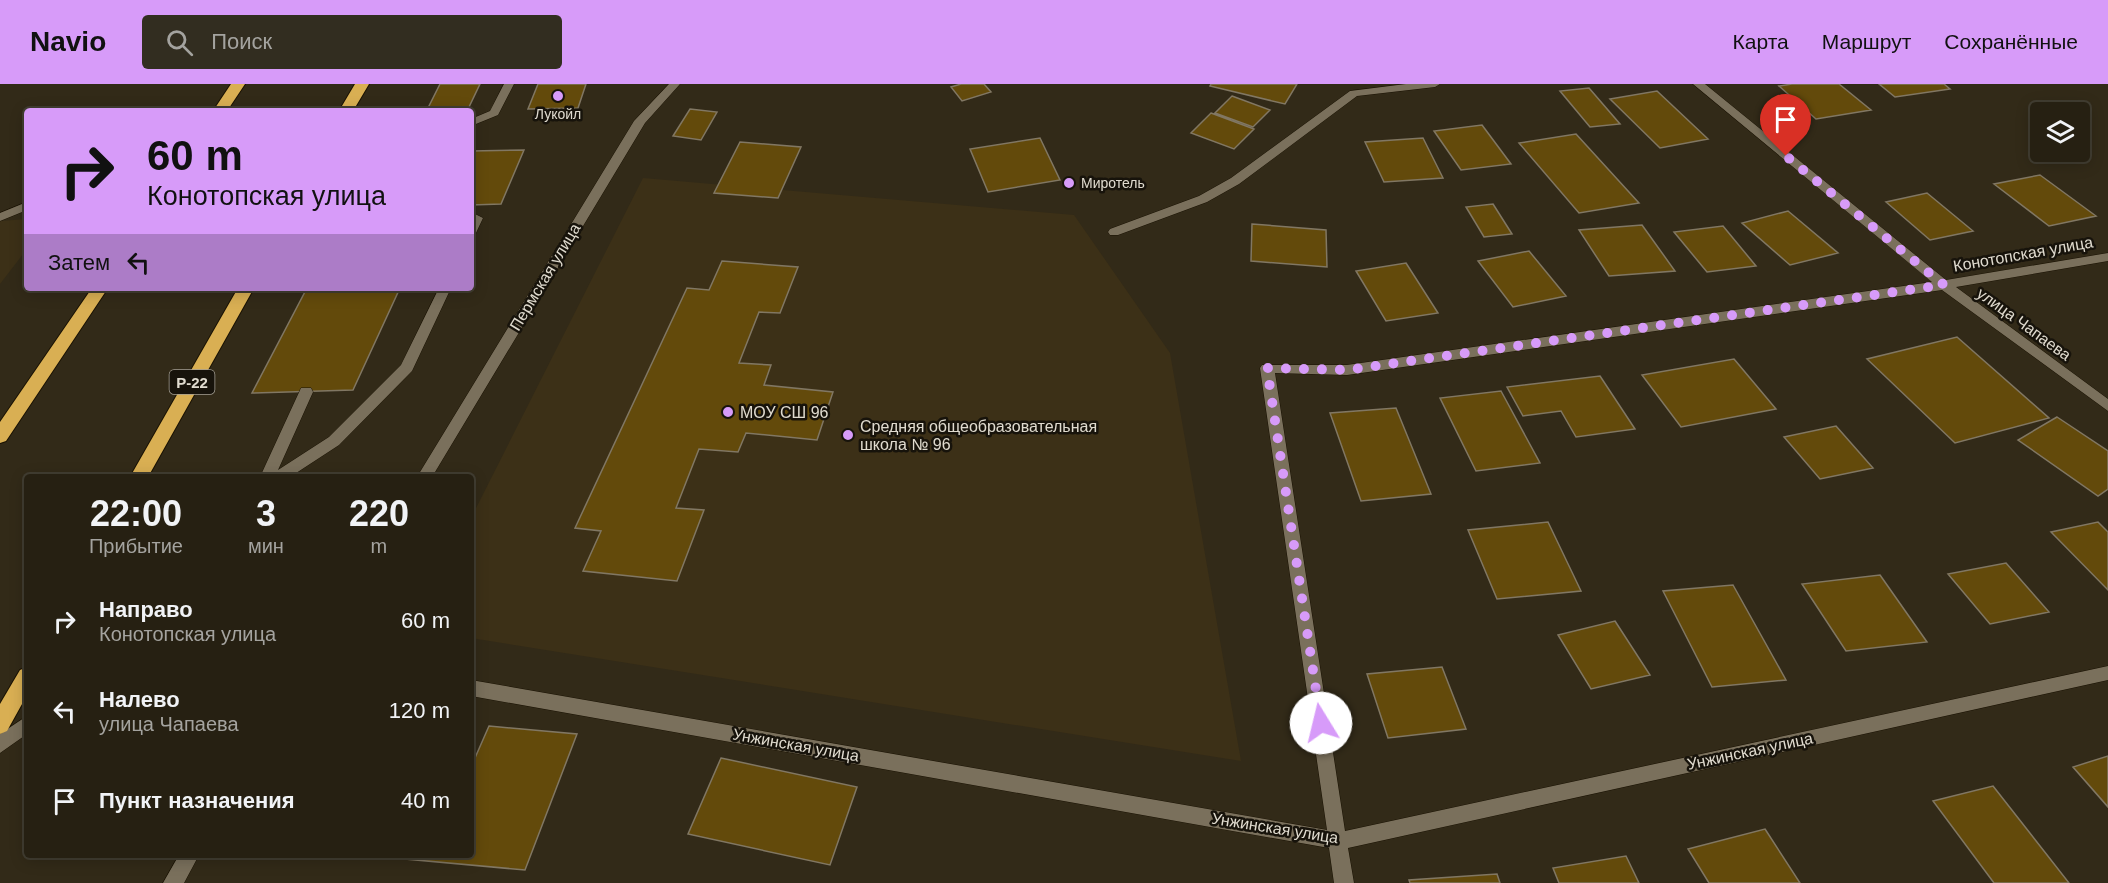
<!DOCTYPE html>
<html lang="ru">
<meta charset="utf-8">
<style>
:root{--surface:#262012;--page:#322d20;--text:#f1f3f6;--muted:#a4a39f;--line:#423e32;--accent:#d79bf9}
body{margin:0;font-family:Helvetica,sans-serif;background:var(--page);color:var(--text);height:100vh;display:flex;flex-direction:column;font-size:22px;white-space:nowrap}
*{box-sizing:border-box;margin:0}
p{font-size:20px;color:var(--muted)}
.icon{flex:none;width:33px;height:33px;fill:none;stroke:currentColor;stroke-width:2;stroke-linecap:round;stroke-linejoin:round}
.map{position:relative;flex:1;overflow:hidden}
.side{position:absolute;left:24px;top:390px;width:450px;height:384px;display:flex;flex-direction:column;background:var(--surface);border-radius:6px;box-shadow:0 3px 15px #0003,0 0 0 2px var(--line)}
.side>*{flex:none}
.top-card{position:absolute;left:24px;top:24px;width:450px;height:183px;border-radius:6px;box-shadow:0 3px 15px #0003,0 0 0 2px var(--line);background:#d79bf9;color:#111;overflow:hidden}
.tools{position:absolute;left:2030px;top:18px;display:grid;gap:12px}
.tools a{display:grid;place-items:center;width:60px;height:60px;border-radius:6px;background:var(--surface);box-shadow:0 3px 15px #0003,0 0 0 2px var(--line);font-size:30px}
.pin{position:absolute;display:grid;place-items:center;width:51px;height:51px;color:#fff;margin:-62px -26px;border-radius:50% 50% 50% 0;rotate:-45deg;box-shadow:0 0 6px #0007}
.pin .icon{rotate:45deg}
.me{position:absolute;width:66px;margin:-33px;rotate:351deg;stroke-linejoin:round;filter:drop-shadow(0 0 4px #0008)}
.turn{display:flex;align-items:center;gap:21px;height:126px;padding:0 24px;font-size:27px}
.turn .icon{width:78px;height:78px;stroke-width:2.5}
.turn b{display:block;font-size:42px;line-height:51px}
.then{display:flex;align-items:center;height:57px;padding:0 24px;background:#0003;gap:12px;font-size:22px}
.eta{display:flex;justify-content:space-evenly;align-items:center;height:102px;text-align:center}
.eta b{font-size:36px;font-weight:700;line-height:42px}
ul{padding:0;list-style:none}
li{display:flex;align-items:center;gap:18px;height:90px;padding:0 24px}
li div{flex:1}
li b{display:block;font-size:22px}
li em{font-style:normal}
header{display:flex;align-items:center;gap:36px;box-sizing:border-box;height:84px;padding:0 30px;background:var(--accent);color:#111}
header strong{font-size:28px}
nav{display:flex;gap:33px;margin-inline-start:auto;font-size:21px}
.search{width:420px;height:54px;background:var(--page);display:flex;align-items:center;gap:15px;box-sizing:border-box;padding:0 21px;border-radius:6px;color:var(--muted);font-size:22px}
.map>svg:first-child{display:block}
</style>
<header>
<strong>Navio</strong>
<div class="search"><svg class="icon" aria-label="search" viewBox="0 0 24 24"><circle cx="10" cy="10" r="6"/><path d="M15 15l6 6"/></svg>Поиск</div>
<nav><a>Карта</a><a>Маршрут</a><a>Сохранённые</a></nav>
</header>
<div class="map">
<svg width="2108" height="799" viewBox="0 0 2108 799">
<rect width="100%" height="100%" fill="#322a18"/>
<path fill="#3c3017" d="M643 94 1074 131 1170 269 1241 677 471 554V434Z
M27 135V165L0 200V137Z"/>
<path fill="#634a0b" stroke="#817763" stroke-width="1.5" d="M440 0H480L469 23 428 24Z
M538 0H586L578 24 528 25Z
M961 0H984L991 8 962 17 951 3Z
M1211 0H1297L1285 20 1210 2Z
M1792 0H1839L1871 26 1816 35 1779 2Z
M1879 0H1944L1950 5 1895 13Z
M1589 4 1620 40 1590 43 1560 7Z
M1657 7 1708 55 1660 64 1610 15Z
M1232 12 1270 26 1253 43 1215 29Z
M690 25 717 28 701 56 673 52Z
M1211 29 1254 45 1234 65 1191 49Z
M1482 41 1511 80 1461 86 1434 47Z
M1576 50 1639 119 1579 129 1519 59Z
M1040 54 1060 96 988 108 970 65Z
M1423 54 1443 94 1384 98 1365 58Z
M740 58 801 63 778 114 714 109Z
M524 66 501 120 471 121V67Z
M2040 91 2096 132 2049 142 1994 100Z
M1927 109 1973 147 1930 156 1886 118Z
M1493 120 1512 150 1484 153 1466 123Z
M1788 127 1838 169 1790 181 1742 139Z
M1252 140 1326 146 1327 183 1251 177Z
M1642 141 1675 187 1609 192 1579 146Z
M1723 142 1756 182 1707 188 1674 148Z
M1529 167 1566 212 1513 223 1478 177Z
M722 177 798 183 780 229 759 228 739 279 771 281 764 301 833 308 817 356 746 349 738 368 699 365 676 424 704 426 677 497 583 487 601 447 575 444 687 204 709 206Z
M1406 179 1438 229 1386 237 1356 187Z
M307 204H400L353 306 252 309Z
M1957 253 2049 334 1955 359 1867 275Z
M1734 275 1776 325 1681 343 1642 291Z
M1600 292 1635 345 1576 353 1561 327 1523 332 1507 303Z
M1501 307 1540 379 1476 387 1440 314Z
M1396 324 1431 410 1361 417 1330 329Z
M2057 333 2108 367V405L2098 412 2018 356Z
M1836 342 1873 384 1820 395 1784 353Z
M1548 438 1581 507 1497 515 1468 446Z
M2098 438 2108 448V506L2051 448Z
M2006 479 2049 528 1990 540 1948 490Z
M1880 491 1927 558 1846 567 1802 500Z
M1733 501 1786 596 1712 603 1663 507Z
M1615 537 1650 591 1591 605 1558 551Z
M1442 583 1466 645 1388 654 1367 590Z
M489 642 577 650 525 786 361 771H471V683Z
M2108 672V723L2073 683Z
M721 674 857 703 830 781 688 750Z
M1993 702 2069 799H1994L1933 717Z
M1765 745 1800 799H1709L1688 765Z
M1626 772 1639 799H1559L1553 784Z
M1497 790 1500 799H1410L1409 796Z"/>
<g fill="none" stroke-linecap="round" stroke-linejoin="round">
<defs>
<path id="minor" d="M504 0H514L498 31 471 42V35L490 27Z
M669 0H680L645 39 432 393H417L634 37Z
M1406 0H1440L1435 3 1357 12 1239 100 1207 118 1118 151H1110L1108 148 1110 145 1199 112 1231 94 1350 7Z
M1693 0H1705L1946 196 2108 169V177L1956 203 2108 315V327L1942 206 1347 291 1275 289 1345 747 2108 582V596L1348 764 1354 799H1334L1329 764 471 612V596L1327 746 1260 284 1262 281H1347L1932 198Z
M27 118V126L0 137V129Z
M471 128 483 134 475 151 471 152Z
M439 204H451L412 287 339 361 290 393H260L301 304H311L313 308 278 386 329 353 401 281Z
M27 632V650L0 669V650Z
M179 771H199L184 799H163Z"/>
<path id="highway" d="M231 0H245L227 27H213Z
M355 0H369L353 27H339Z
M92 204H108L6 357 0 359V338Z
M238 204H254L148 393H130Z
M27 583V611L7 647 0 650V620L20 586Z"/>
</defs>
<use href="#minor" stroke="#1a1203" stroke-width="1"/>
<use href="#highway" stroke="#1a1203" stroke-width="2"/>
<use href="#minor" fill="#7a705c" fill-rule="evenodd"/>
<use href="#highway" fill="#d9af53" fill-rule="evenodd"/>
</g>
<g fill="none" stroke-linecap="round" stroke-linejoin="round">
<path stroke="#d79bf9" stroke-width="10" stroke-dasharray="0 18" d="M1321 639 1267 284 1347 286 1944 201 1786 72"/>
</g>
<g fill="#d79bf9" stroke="#17130b" stroke-width="2">
<circle cx="558" cy="12" r="6"/>
<circle cx="1069" cy="99" r="6"/>
<circle cx="728" cy="328" r="6"/>
<circle cx="848" cy="351" r="6"/>
</g>
<g text-anchor="middle" dominant-baseline="central" stroke-width="5" stroke-linejoin="round" paint-order="stroke">
<g font-size="14" fill="#e0dbcf" stroke="#17130b">
<text x="558" y="30">Лукойл</text>
<text x="1081" y="99" text-anchor="start">Миротель</text>
</g>
<rect fill="#17130b" stroke="#a49f94" stroke-width="1.5" x="169.5" y="286" width="45" height="24" rx="4.5"/>
<g font-size="15" font-weight="bold" fill="#e0dbcf">
<text x="192" y="298">Р-22</text>
</g>
<g font-size="16" fill="#e0dbcf" stroke="#17130b">
<text transform="translate(2023 170) rotate(-10)">Конотопская улица</text>
<text transform="translate(545 193) rotate(-59)">Пермская улица</text>
<text transform="translate(2024 240) rotate(36)">улица Чапаева</text>
<text transform="translate(796 661) rotate(10)">Унжинская улица</text>
<text transform="translate(1750 667) rotate(-12)">Унжинская улица</text>
<text transform="translate(1275 744) rotate(9)">Унжинская улица</text>
</g>
<g font-size="16" fill="#e0dbcf" stroke="#17130b" text-anchor="start">
<text x="740" y="328">МОУ СШ 96</text>
<text x="860" y="342">Средняя общеобразовательная<tspan x="860" dy="18">школа № 96</tspan></text>
</g>
</g>
</svg>
<div class="tools">
<a><svg class="icon" aria-label="layers" viewBox="0 0 24 24"><path d="M12 4l9 5-9 5-9-5zM3 14l9 5 9-5"/></svg></a>
</div>
<div class="pin" style="left:1786px;top:72px;background:#d93025"><svg class="icon" aria-label="arrive" viewBox="0 0 24 24"><path d="M6 21V4h12l-3 4 3 4H6"/></svg></div>
<svg class="me" style="left:1321px;top:639px" viewBox="-20 -20 40 40"><circle r="19" fill="#fff"/><path d="M0-13L10 11 0 6-10 11z" fill="#d79bf9"/></svg>
<div class="top-card">
<div class="turn"><svg class="icon" aria-label="right" viewBox="0 0 24 24"><path d="M7 20v-9h11M14 6l5 5-5 5"/></svg><div><b>60 m</b>Конотопская улица</div></div>
<div class="then">Затем<svg class="icon" aria-label="left" viewBox="0 0 24 24"><path d="M17 20v-9H6M10 6l-5 5 5 5"/></svg></div>
</div>
<section class="side">
<div class="eta">
<div><b>22:00</b><p>Прибытие</p></div>
<div><b>3</b><p>мин</p></div>
<div><b>220</b><p>m</p></div>
</div>
<ul>
<li><svg class="icon" aria-label="right" viewBox="0 0 24 24"><path d="M7 20v-9h11M14 6l5 5-5 5"/></svg><div><b>Направо</b><p>Конотопская улица</p></div><em>60 m</em></li>
<li><svg class="icon" aria-label="left" viewBox="0 0 24 24"><path d="M17 20v-9H6M10 6l-5 5 5 5"/></svg><div><b>Налево</b><p>улица Чапаева</p></div><em>120 m</em></li>
<li><svg class="icon" aria-label="arrive" viewBox="0 0 24 24"><path d="M6 21V4h12l-3 4 3 4H6"/></svg><div><b>Пункт назначения</b></div><em>40 m</em></li>
</ul>
</section>
</div>
